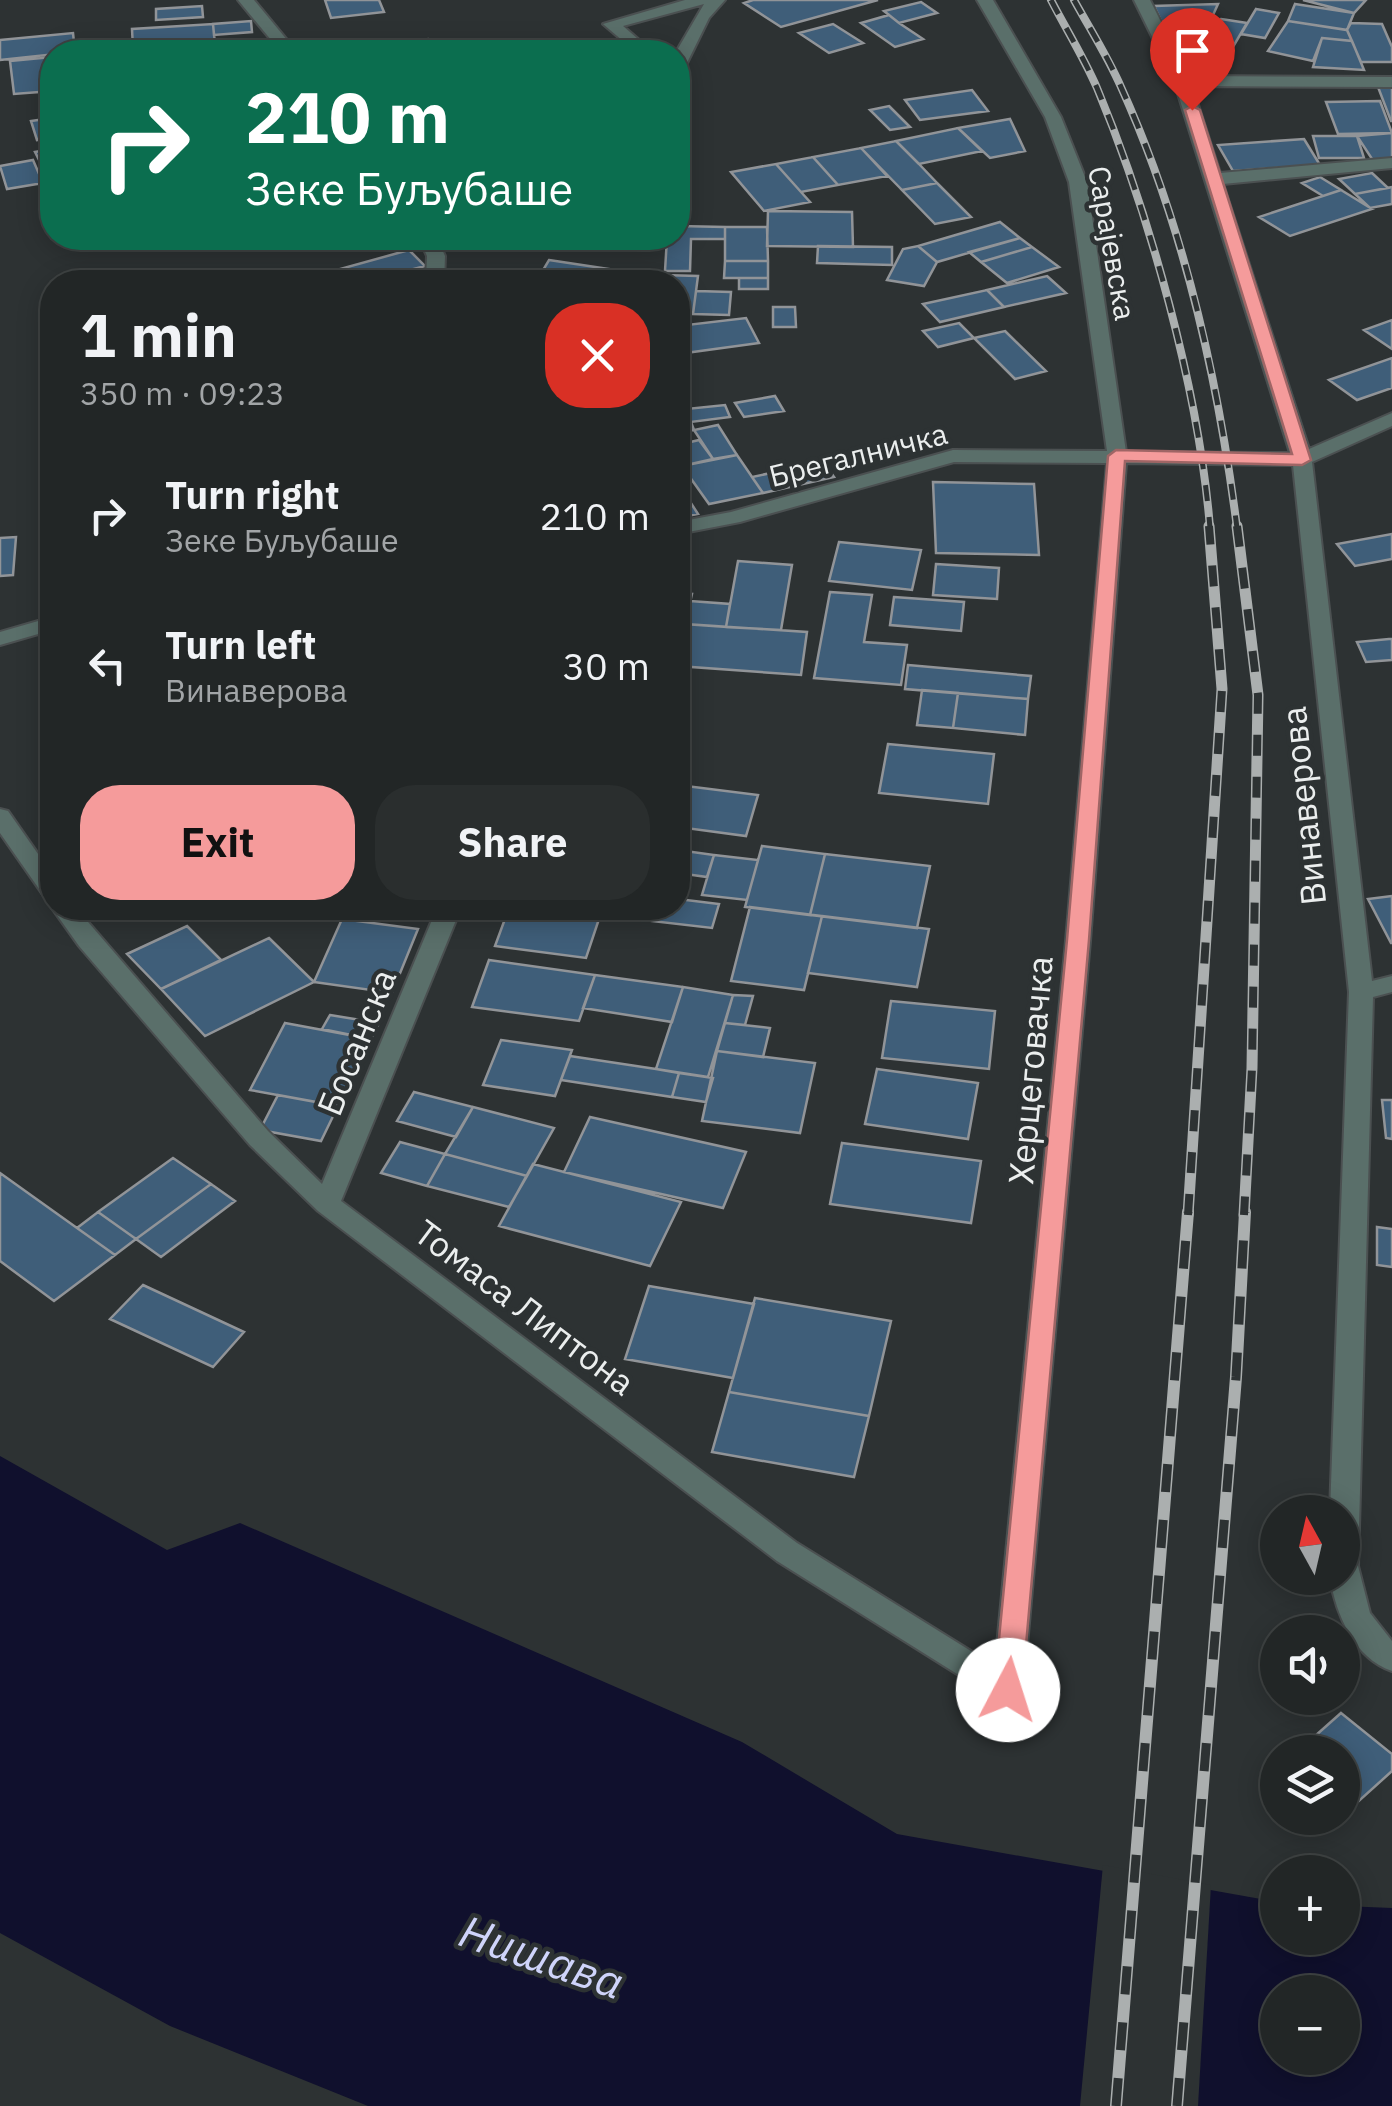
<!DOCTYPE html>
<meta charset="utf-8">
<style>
:root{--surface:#222626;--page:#2a2e2e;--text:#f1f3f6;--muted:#a2a5a7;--line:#3f4343;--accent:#f59b9b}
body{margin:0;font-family:"IBM Plex Sans",sans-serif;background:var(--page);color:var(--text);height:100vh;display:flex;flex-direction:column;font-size:38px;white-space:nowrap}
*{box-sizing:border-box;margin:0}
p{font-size:32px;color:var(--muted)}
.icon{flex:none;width:55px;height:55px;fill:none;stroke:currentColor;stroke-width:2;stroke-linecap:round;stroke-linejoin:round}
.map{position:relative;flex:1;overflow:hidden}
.panel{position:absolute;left:40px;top:270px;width:650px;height:650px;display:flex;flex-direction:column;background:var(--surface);border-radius:40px;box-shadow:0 5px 25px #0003,0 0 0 2px var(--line)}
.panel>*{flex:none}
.banner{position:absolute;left:40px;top:40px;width:650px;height:210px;border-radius:40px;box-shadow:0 5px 25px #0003,0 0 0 2px var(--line);background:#0b6e4f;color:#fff;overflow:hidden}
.needle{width:65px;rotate:352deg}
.controls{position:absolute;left:1260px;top:1495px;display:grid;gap:20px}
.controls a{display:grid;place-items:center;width:100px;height:100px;border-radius:50%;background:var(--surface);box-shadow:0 5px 25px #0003,0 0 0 2px var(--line);font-size:50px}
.pin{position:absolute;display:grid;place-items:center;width:85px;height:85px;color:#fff;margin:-102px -42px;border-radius:50% 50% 50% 0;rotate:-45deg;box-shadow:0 0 10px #0007}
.pin .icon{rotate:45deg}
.me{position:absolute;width:110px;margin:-55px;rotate:5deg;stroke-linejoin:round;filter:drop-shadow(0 0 8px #0008)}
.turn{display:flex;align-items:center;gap:35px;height:210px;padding:0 40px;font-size:45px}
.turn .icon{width:130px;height:130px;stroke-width:2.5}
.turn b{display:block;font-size:70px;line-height:85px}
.round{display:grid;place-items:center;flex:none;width:105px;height:105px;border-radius:40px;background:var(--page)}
.head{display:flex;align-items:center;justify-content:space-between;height:170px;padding:0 40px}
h1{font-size:60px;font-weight:800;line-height:75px}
.button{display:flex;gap:20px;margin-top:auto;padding:20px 40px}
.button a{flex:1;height:115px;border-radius:40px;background:var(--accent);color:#111;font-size:40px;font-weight:800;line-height:115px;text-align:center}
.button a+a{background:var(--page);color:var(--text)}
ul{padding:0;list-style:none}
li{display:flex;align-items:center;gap:30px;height:150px;padding:0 40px}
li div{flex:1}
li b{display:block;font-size:38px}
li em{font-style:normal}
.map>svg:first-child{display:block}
</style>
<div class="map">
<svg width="1392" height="2106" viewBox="0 0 1392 2106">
<rect width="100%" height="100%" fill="#2d3233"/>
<path fill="#10102d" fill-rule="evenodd" d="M0 1456 167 1550 240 1523 742 1742 897 1834 1277 1902 1278 1938H1342L1343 1906 1392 1908V2106H368L170 2026 0 1933ZM1278 1992H1342V2058H1278Z"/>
<path fill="#2d3233" d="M1103 1865 1211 1885 1198 2106H1080Z"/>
<path fill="#3f5e79" stroke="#919498" stroke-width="2.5" d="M325 0H379L384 12 331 18Z
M753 0H878L781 27 744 3Z
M1303 0H1366L1354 13Z
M921 2 937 13 899 23 884 11Z
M1218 4 1204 35 1169 37 1154 6Z
M1295 4 1354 13 1347 30 1288 21Z
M202 6 203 17 156 20V9Z
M1256 9 1279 13 1265 38 1241 34Z
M889 15 899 23 923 39 895 47 861 23Z
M1221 19 1247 23 1223 64 1197 59Z
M251 21 252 32 214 35 213 24Z
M1288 21 1347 30 1352 41 1322 38 1313 61 1268 51Z
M1351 23 1382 24 1392 47V62H1361L1347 30Z
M213 24 215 44 133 49 132 29Z
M833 24 863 43 829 53 799 33Z
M73 33 75 52 0 60V40Z
M1322 38 1352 41 1364 70 1313 67Z
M428 39 440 52H362Z
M241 43 244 52H184V49Z
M52 57V91L14 94 10 61Z
M1378 87H1392V121H1391Z
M972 90 988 111 920 120 905 100Z
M1380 101 1392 133 1338 134 1326 102Z
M889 106 910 127 890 130 870 110Z
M52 118V138L37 140 31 121Z
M1010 119 1025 151 990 158 958 128Z
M958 128 982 151 919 164 896 141Z
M1392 133V160L1374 162 1357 136Z
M1313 136H1357L1364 158H1319Z
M1304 139 1320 165 1233 171 1218 145Z
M896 141 919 164 937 183 902 190 861 148Z
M861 148 887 176 838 185 813 157Z
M52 149V179L49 180 35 152Z
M813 157 838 185 801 192 776 164Z
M33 160 43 183 7 189 0 166Z
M776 164 801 192 810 202 764 211 731 172Z
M1372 173 1388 188 1355 194 1339 179Z
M1320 177 1341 190 1323 196 1302 183Z
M937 183 971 217 935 224 902 190Z
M1392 187V204L1370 208 1355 194Z
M1341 190 1372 209 1290 236 1259 217Z
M768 211 852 212 853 247 767 246Z
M1000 222 1020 238 937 262 918 246Z
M678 226 725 227V239H691L690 271H665L667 238H678Z
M725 227H767L768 261H725Z
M1020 238 1032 247 981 262 969 252Z
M818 246 892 247V265L817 263Z
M918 246 937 262 924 286 887 280 903 249Z
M1032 247 1059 267 1007 283 981 262Z
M409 250 425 266 365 282H308L304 279Z
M549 260 615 270 607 282 539 277Z
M725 261H768V278H724Z
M662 275 698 276 693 314H678V282H661Z
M1047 276 1066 293 1004 307 987 290Z
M739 278H768V289H739Z
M987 290 1004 307 940 322 923 304Z
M696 291 731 292 729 315 693 314Z
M773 307H795L796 327H773Z
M746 318 759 343 678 354V326Z
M1392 320V349L1364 330Z
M959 323 974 338 938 347 923 331Z
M1005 331 1046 371 1015 379 974 338Z
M1392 358V388L1357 400 1329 380Z
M775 396 784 411 744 417 735 403Z
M725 405 730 417 691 422 686 409Z
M686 409 694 430 678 432V410Z
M718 425 737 455 713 459 694 430Z
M699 440 713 459 682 466 678 459V445Z
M737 455 763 493 709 504 682 466Z
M823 462 834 477 763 493 752 477Z
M933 482 1034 484 1039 555 936 553Z
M678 483 698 514 678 518Z
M1392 534V559L1355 566 1337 544Z
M16 537 13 575 0 576V538Z
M839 542 921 550 912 590 829 581Z
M738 561 792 565 781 630 726 627Z
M936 564 999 568 997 599 933 595Z
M830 592 872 595 864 642 907 645 901 685 814 678Z
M678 593 692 594 685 624H678Z
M894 597 964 602 961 631 890 625Z
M690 601 730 604 726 627 685 624Z
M685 624 807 632 801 675 678 666Z
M1389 639H1392V660L1366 662 1357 642Z
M908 665 1031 676 1028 699 905 689Z
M922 690 958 693 953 728 917 725Z
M958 693 1028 699 1025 735 953 728Z
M888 744 994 754 988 804 879 793Z
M678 785 758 795 746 836 678 827Z
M762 846 825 854 810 915 745 907Z
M678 850 714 855 707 877 678 873Z
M825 854 930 866 917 928 810 915Z
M714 855 758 860 747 900 702 895Z
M1392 896V943H1391L1368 899Z
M678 899 719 904 712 928 643 920 647 908H678Z
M750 907 822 916 804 990 731 981Z
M509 908H582L602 910 586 958 495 946Z
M822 916 929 929 917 987 808 973Z
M342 919 418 929 392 993 314 982Z
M187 926 221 960 161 989 127 954Z
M269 938 314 982 205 1036 161 989Z
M489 960 595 975 579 1021 472 1007Z
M595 975 683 987 672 1022 583 1008Z
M683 987 733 995 708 1077 656 1069Z
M733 995 753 996 745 1025 725 1023Z
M891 1001 995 1011 989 1069 882 1058Z
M330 1015 379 1023 371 1039 322 1029Z
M285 1023 371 1039 338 1106 250 1090Z
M725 1023 770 1028 763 1057 717 1051Z
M501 1040 572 1050 555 1096 483 1085Z
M717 1051 815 1063 800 1133 702 1121Z
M570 1056 656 1069 679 1073 672 1097 561 1080Z
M877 1069 978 1083 968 1139 865 1124Z
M679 1073 713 1078 706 1102 672 1097Z
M414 1092 473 1107 456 1137 397 1121Z
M278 1095 338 1106 321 1141 260 1130Z
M1382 1100H1392V1139L1386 1138Z
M473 1107 554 1128 527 1176 445 1154Z
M590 1117 746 1152 723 1208 564 1172Z
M400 1142 445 1154 427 1186 381 1173Z
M842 1143 981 1161 971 1223 830 1204Z
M445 1154 527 1176 509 1207 427 1186Z
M173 1158 211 1184 136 1239 98 1212Z
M533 1164 681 1202 650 1266 499 1226Z
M0 1173 77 1228 115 1255 54 1301 0 1261Z
M211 1184 235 1201 161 1257 136 1239Z
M98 1212 136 1239 115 1255 77 1228Z
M1377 1227 1392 1229V1267L1377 1265Z
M143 1285 244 1332 213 1367 110 1319Z
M649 1286 754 1304 733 1378 625 1359Z
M755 1298 891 1321 869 1416 729 1392Z
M729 1392 869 1416 854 1477 712 1452Z
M1341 1713 1392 1754V1771L1350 1809 1342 1803V1752H1297Z"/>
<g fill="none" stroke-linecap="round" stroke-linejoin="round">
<defs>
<path id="minor" d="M238 0H254L297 52H281Z
M685 0H725L709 18 684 69 678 71 676 52 704 4 623 26 653 52H636L603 24Z
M977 0H993L1061 117 1087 182 1126 452 1290 453 1174 81 1134 0H1150L1188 76 1392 77V87L1192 86 1220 173 1392 158V168L1223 184 1309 449 1392 413V426L1312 462 1372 981 1392 976V992L1373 997 1358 1566 1370 1613 1392 1641V1671C1354 1658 1336 1614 1330 1578H1342V1512H1330L1349 992 1293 465 1126 463 1090 941 1023 1690 1019 1699 1008 1703 997 1699 777 1561 318 1211 250 1145 79 946 52 908H76L268 1131 322 1184 437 908H461L341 1201 797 1543 995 1666 1066 941 1107 463 954 462 740 522 678 534V522L731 512 953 450 1107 451 1069 182 1045 117Z
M419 238H437L445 256 444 282H426L427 256Z
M52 617V630L0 645V632Z
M0 809 8 811 52 874V899L44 896 0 833Z"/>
</defs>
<use href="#minor" stroke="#4b5051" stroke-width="4"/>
<use href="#minor" fill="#5a6f6a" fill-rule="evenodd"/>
<defs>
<path id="rail-far2" d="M1051 0C1066 29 1084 58 1097 88 1150 215 1199 391 1210 528
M1074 0C1090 29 1108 57 1121 87 1184 226 1218 378 1237 528"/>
<path id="rail-far1" d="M1237 526 1258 695 1252 1068 1244 1215
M1188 1215 1222 689 1209 526"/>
<path id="rail" d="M1116 2106 1188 1212
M1177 2106 1236 1377 1245 1212"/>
</defs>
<use href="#rail-far2" stroke="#abafaf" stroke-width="8"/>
<use href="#rail-far1" stroke="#abafaf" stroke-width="11"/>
<use href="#rail" stroke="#abafaf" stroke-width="12"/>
<use href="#rail-far2" stroke="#2d3233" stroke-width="5" stroke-dasharray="16" stroke-linecap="butt"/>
<use href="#rail-far1" stroke="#2d3233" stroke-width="8" stroke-dasharray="21" stroke-linecap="butt"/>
<use href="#rail" stroke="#2d3233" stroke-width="9" stroke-dasharray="28" stroke-linecap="butt"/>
</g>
<path fill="#f59b9b" stroke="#9f6565" stroke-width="2.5" d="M1192 106 1200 110 1311 460 1302 465 1125 461 1089 940 1022 1690 1018 1698 1008 1702 998 1698 994 1690 1067 940 1108 456 1116 450 1292 454 1185 110Z"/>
<g text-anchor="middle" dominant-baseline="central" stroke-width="9" stroke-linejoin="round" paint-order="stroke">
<g font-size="30" fill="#ebeeee" stroke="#2d3233">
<text transform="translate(1113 243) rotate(80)">Сарајевска</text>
<text transform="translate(858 454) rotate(-14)">Брегалничка</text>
</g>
<g font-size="35" fill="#ebeeee" stroke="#2d3233">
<text transform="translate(1303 806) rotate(-96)">Винаверова</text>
<text transform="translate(356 1042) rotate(-68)">Босанска</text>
<text transform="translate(1030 1070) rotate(-85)">Херцеговачка</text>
<text transform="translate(525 1307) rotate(37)">Томаса Липтона</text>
</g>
<g font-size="45" font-style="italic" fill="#cfd4fa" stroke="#2d3233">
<text transform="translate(542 1956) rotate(19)">Нишава</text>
</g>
</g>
</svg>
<div class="controls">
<a><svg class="needle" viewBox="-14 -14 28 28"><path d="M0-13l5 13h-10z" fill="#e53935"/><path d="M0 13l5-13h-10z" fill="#a2a5a7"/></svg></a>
<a><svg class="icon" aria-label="sound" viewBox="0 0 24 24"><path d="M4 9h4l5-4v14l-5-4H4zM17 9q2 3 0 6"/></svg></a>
<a><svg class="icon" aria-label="layers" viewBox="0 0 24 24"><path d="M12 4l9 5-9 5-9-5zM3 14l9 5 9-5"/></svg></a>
<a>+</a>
<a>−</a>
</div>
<div class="pin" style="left:1192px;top:110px;background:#d93025"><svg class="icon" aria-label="arrive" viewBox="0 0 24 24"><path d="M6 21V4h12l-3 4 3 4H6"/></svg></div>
<svg class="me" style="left:1008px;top:1690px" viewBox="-20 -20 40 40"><circle r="19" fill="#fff"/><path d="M0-13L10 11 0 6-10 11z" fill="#f59b9b"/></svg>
<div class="banner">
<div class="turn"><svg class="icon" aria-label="right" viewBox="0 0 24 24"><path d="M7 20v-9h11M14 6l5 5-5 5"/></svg><div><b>210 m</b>Зеке Буљубаше</div></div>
</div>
<section class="panel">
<div class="head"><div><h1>1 min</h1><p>350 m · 09:23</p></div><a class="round" style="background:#d93025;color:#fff"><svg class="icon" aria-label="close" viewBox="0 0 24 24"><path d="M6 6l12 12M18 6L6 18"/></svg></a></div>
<ul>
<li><svg class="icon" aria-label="right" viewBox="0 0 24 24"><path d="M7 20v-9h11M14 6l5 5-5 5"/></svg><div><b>Turn right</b><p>Зеке Буљубаше</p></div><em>210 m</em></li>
<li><svg class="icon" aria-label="left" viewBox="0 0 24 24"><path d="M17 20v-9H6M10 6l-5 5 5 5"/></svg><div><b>Turn left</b><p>Винаверова</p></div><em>30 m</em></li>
</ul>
<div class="button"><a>Exit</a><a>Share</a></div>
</section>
</div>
